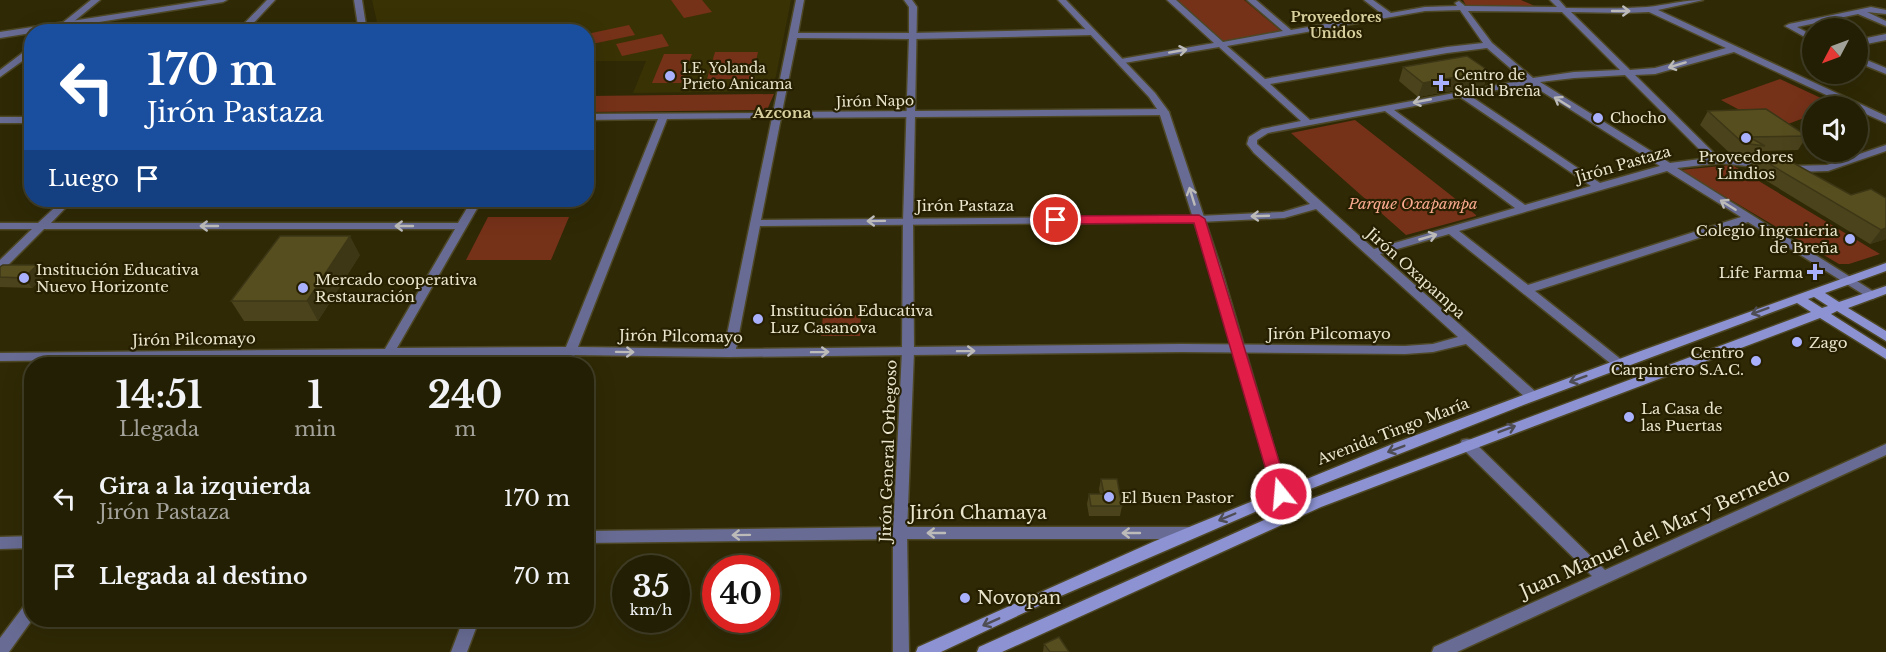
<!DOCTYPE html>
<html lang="es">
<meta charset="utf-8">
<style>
:root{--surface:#231f04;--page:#2f2c13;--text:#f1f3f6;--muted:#a3a29a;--line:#403d26}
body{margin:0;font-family:"Libre Baskerville",serif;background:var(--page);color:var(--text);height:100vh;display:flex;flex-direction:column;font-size:22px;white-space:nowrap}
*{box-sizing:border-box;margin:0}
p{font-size:20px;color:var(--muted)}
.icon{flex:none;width:33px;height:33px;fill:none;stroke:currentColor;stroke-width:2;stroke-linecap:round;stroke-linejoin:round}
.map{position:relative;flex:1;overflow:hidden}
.side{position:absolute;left:24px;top:357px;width:570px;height:270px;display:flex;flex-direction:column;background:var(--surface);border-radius:24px;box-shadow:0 6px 24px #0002,0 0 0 2px var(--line)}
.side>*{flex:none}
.top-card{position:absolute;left:24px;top:24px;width:570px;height:183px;border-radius:24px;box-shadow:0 6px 24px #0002,0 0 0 2px var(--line);background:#1a4fa0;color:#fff;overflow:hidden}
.needle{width:39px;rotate:229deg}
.tools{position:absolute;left:1802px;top:18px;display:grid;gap:12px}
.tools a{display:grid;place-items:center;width:66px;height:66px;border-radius:50%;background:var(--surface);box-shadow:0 6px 24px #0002,0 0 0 2px var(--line);font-size:30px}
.speed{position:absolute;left:612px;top:555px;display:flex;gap:12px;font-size:30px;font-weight:700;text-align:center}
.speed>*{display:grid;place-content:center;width:78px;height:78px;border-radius:50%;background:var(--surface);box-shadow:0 6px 24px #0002,0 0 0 2px var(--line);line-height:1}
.speed small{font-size:15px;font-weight:400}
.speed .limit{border:9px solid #d22;background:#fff;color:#111}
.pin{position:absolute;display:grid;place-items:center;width:51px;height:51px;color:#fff;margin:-26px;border:3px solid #fff;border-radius:50%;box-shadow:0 2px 6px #0007}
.me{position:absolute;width:66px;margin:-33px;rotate:343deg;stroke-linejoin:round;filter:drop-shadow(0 0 4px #0008)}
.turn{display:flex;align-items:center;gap:21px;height:126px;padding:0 24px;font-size:27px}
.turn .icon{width:78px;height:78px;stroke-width:2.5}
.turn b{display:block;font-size:42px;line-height:51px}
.then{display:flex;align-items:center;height:57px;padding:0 24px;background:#0003;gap:12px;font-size:22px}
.eta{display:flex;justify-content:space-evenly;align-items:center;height:102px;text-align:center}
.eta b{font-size:36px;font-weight:700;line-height:42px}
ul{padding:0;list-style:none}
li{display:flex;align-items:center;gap:18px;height:78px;padding:0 24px}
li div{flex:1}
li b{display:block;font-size:22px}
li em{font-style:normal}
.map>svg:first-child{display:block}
</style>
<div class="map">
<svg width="1886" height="652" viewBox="0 0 1886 652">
<rect width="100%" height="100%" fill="#2f2905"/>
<path fill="#393205" d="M372 0H791L773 91 633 93 646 61H587L586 32 379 31Z"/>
<path fill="#763119" d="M671 0H702L712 12 684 18Z
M1177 0H1244L1281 31 1222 41Z
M1463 0H1521L1537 7H1467Z
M629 25 635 35 592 44 587 34Z
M662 34 669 46 622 56 616 44Z
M715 52H758L752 79H707Z
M664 54H692L681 83H652Z
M1780 79 1836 105 1812 106V115L1775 129 1721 100Z
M774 94 767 110 587 112V96Z
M1355 120 1476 215V216L1406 235 1291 133Z
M1732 165 1880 254 1849 264H1839L1680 170Z
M488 217H569L551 260H466Z
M823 315H861L860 336H821Z"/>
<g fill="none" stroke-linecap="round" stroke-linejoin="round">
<defs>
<path id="minor" d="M91 0H100L61 32H51Z
M354 0H362L367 32H359Z
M796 0H804L798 33H913L1091 29 1095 32 1091 35 913 39 797 38 782 112 1164 109 1169 112 1164 115 781 118 761 220 1199 216 1283 212 1310 204 1254 153 1247 144 1249 137 1262 129 1301 121 1219 47 1118 64V60L1121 59 1214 43 1167 0H1176L1223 42 1283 31 1247 0H1256L1291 30 1382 14 1364 0H1373L1391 13 1425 7 1457 6 1455 3 1459 1 1465 6 1557 7 1550 0H1559L1566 8C1593 8 1620 9 1647 7 1666 5 1684 0 1703 0L1658 10 1886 116V123L1857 110V106H1850L1734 52 1655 74 1635 75 1719 158 1769 163 1770 165 1765 168 1720 163 1677 168 1879 295 1873 299 1869 298 1748 222 1535 291 1623 361 1625 364 1623 367H1615L1449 234 1380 254 1537 393 1538 396 1537 399H1527L1466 344 1433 352 1405 354 1181 352 729 357 575 355 571 364H559L562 355 0 361V353L385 349 455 229H44L4 269 0 270V260L32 229H0V223H38L63 200H73L51 223H458L472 200H482L397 348 566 347 658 119 586 120V114L773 113ZM1460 10 1483 43 1447 47 1265 79 1227 46 1425 11ZM1468 11 1562 12 1620 70 1574 72 1533 78 1492 43ZM1571 12 1624 13 1649 12 1726 48 1655 68 1630 70ZM1487 48 1524 80 1310 120 1270 84 1447 53ZM1625 75 1708 158 1670 163 1540 82 1574 78ZM1530 84 1660 166 1600 183 1469 95ZM1460 97 1591 186 1525 205 1394 110ZM1385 111 1515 208 1374 249 1257 144V140L1268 133ZM772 118 724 349 578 347 667 119ZM1667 171 1741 217 1528 285 1459 231ZM1316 209 1458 337 1433 344 1405 346 1181 344 736 349 760 226 1199 222 1284 218Z
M1871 7 1886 10V14L1867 12 1886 21V26L1858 14 1797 27 1812 35V41L1785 26 1789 24Z
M1886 34V40L1857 46V40Z
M29 48H32V54L0 77V70Z
M1857 56 1886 68V74L1857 62Z
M0 117H32V123H0Z
M1886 145V151L1828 171 1791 172 1786 169 1791 166 1827 165Z
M1467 439 1472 440 1605 570 1886 444V455L1457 652H1432L1434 647 1592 576 1462 448 1460 444 1462 440Z
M900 527H1190L1195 529 1197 533 1195 537 1190 539H900L586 543V531Z
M32 536V548L0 549V537Z
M32 600V620L9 652H0V638L27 602Z
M463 620H479L467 652H451Z"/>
<path id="tertiary" d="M208 0H227L223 2 0 38V32Z
M267 0H275L245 32H236Z
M904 0H912L917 7 913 221 914 351 907 533 909 652H893V533L902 351 903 221 909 36V7Z
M1058 0H1066L1155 93 1169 112 1221 268 1287 492 1303 512 1301 516C1289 520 1279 504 1274 494L1209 268 1159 112 1149 97Z"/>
<path id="secondary" d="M1886 263V271L1825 293 1839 302 1886 286V294L1848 308 1886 331V341L1837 311 1831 314 1886 349V359L1820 318 1321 507 1002 652H977L979 647 1311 499 1811 312 1797 303 1526 404 1285 499 1047 602 941 652H916L918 647 1155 541 1395 443 1638 352ZM1814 297 1828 306 1822 308 1808 299Z"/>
</defs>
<use href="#minor" stroke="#4d4725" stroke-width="3"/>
<use href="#tertiary" stroke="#4d4725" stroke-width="3"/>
<use href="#secondary" stroke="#4d4725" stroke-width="3"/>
<use href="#minor" fill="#686c94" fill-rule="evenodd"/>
<use href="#tertiary" fill="#686c94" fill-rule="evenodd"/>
<use href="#secondary" fill="#8c92d2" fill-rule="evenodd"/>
</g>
<path fill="#4b431c" d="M1403 67 1489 71 1484 85 1418 97 1399 81Z
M1708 111 1807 136 1798 150 1762 151 1758 156 1851 195 1871 189 1886 239 1870 244 1747 169 1753 160 1735 158 1700 125Z
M360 255 318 321H244L231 301Z
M37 265 45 275 32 288 0 287V267Z
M1101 479 1122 506 1120 516H1089L1087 504 1089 494H1100L1099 489Z
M1044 644 1069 652H1043Z"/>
<path fill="#3d3716" d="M1489 71 1484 85 1418 97 1423 83Z
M1886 228V239L1870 244 1881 230Z
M350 236 360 255 318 321 307 301Z
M37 265 45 275 32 288 24 278Z"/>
<path fill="#574e20" stroke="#3d3716" stroke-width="1.5" d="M1467 56 1489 71 1423 83 1403 67Z
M1766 109 1807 136 1749 137 1765 146 1743 143 1708 111Z
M1756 156 1788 160 1851 195 1871 189 1886 198V228L1881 230Z
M280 236H350L307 301H231Z
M3 265H37L24 278 0 277V267Z
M1101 479H1117L1122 506H1091L1089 494H1104Z
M1059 637 1069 652H1050L1044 644Z"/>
<defs><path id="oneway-shaft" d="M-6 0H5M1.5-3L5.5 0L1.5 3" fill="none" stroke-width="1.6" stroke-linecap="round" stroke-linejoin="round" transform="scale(1.5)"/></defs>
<g stroke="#bcbbb9">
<use href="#oneway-shaft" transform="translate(1621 11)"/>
<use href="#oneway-shaft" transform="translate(1178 51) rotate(-10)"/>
<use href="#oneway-shaft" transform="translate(1677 65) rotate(163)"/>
<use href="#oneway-shaft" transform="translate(1422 101) rotate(169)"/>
<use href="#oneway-shaft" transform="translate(1562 102) rotate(-148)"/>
<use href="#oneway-shaft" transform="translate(1192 196) rotate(-107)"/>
<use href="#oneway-shaft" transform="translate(1728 205) rotate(-148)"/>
<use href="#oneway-shaft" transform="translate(1260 216) rotate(178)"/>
<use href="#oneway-shaft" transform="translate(876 221) rotate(179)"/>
<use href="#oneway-shaft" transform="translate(209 226) rotate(-180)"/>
<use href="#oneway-shaft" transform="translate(404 226) rotate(-180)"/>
<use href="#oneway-shaft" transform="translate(1428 237) rotate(-16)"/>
<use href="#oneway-shaft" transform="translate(966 351) rotate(-1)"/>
<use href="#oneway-shaft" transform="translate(625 352) rotate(1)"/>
<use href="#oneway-shaft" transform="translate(820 352) rotate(-1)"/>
<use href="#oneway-shaft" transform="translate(936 533) rotate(-180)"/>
<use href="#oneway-shaft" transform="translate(1131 533) rotate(180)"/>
<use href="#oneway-shaft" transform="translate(741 535) rotate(179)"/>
</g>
<g stroke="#4f4d54">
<use href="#oneway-shaft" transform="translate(1760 311) rotate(160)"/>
<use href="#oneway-shaft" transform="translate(1578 379) rotate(160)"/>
<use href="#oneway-shaft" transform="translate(1507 429) rotate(-21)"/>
<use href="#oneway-shaft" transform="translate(1396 449) rotate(159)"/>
<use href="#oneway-shaft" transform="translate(1227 517) rotate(157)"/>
<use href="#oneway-shaft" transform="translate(991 622) rotate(156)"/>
</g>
<path fill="#e11d48" stroke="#92132f" stroke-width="1.5" d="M1199 215 1205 219 1289 494 1286 498 1281 500 1275 498 1273 494 1194 223 1056 224 1050 220 1056 216Z"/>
<g fill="#a9b0fc" stroke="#261f00" stroke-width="2">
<circle cx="670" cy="76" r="6"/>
<path d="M1438 74h6v6h6v6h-6v6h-6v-6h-6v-6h6z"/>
<circle cx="1598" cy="118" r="6"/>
<circle cx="1746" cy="138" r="6"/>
<circle cx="1850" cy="239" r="6"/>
<path d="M1812 263h6v6h6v6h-6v6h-6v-6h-6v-6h6z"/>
<circle cx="24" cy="278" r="6"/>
<circle cx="303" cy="288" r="6"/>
<circle cx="758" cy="319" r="6"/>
<circle cx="1797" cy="342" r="6"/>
<circle cx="1756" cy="361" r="6"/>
<circle cx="1629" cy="417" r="6"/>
<circle cx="1109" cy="497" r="6"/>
<circle cx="965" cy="598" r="6"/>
</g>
<g text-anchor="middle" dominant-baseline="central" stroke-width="4.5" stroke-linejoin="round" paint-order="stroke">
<g font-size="14" font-weight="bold" fill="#d8d09e" stroke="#261f00">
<text x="1336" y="17">Proveedores<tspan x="1336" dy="16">Unidos</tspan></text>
</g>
<g font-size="14" fill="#eae6cd" stroke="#261f00" text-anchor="start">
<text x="682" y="68">I.E. Yolanda<tspan x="682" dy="16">Prieto Anicama</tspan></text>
<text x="1454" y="75">Centro de<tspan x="1454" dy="16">Salud Breña</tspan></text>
<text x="1610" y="118">Chocho</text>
</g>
<g font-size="14" fill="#eae6cd" stroke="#261f00">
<text transform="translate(875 101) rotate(-1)">Jirón Napo</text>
</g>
<g font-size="15" font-weight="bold" fill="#d8d09e" stroke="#261f00">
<text x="782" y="112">Azcona</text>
</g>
<g font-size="15" fill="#eae6cd" stroke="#261f00" text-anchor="start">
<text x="1746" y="156" text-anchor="middle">Proveedores<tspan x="1746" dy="17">Lindios</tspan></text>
<text x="1838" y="230" text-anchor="end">Colegio Ingenieria<tspan x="1838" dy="17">de Breña</tspan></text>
<text x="36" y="269">Institución Educativa<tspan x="36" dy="17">Nuevo Horizonte</tspan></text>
<text x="1803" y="272" text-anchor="end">Life Farma</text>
<text x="315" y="279">Mercado cooperativa<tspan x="315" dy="17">Restauración</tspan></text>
<text x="770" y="310">Institución Educativa<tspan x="770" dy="17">Luz Casanova</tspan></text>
<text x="1809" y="342">Zago</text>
<text x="1744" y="352" text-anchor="end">Centro<tspan x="1744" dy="17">Carpintero S.A.C.</tspan></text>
<text x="1641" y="408">La Casa de<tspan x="1641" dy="17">las Puertas</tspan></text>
<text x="1121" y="497">El Buen Pastor</text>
</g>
<g font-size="15" fill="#eae6cd" stroke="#261f00">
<text transform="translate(1623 164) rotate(-16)">Jirón Pastaza</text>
<text x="965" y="205">Jirón Pastaza</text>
<text transform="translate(1416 273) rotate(42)">Jirón Oxapampa</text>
<text x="1329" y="333">Jirón Pilcomayo</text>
<text transform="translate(681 336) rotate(1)">Jirón Pilcomayo</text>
<text transform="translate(194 339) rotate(-1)">Jirón Pilcomayo</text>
<text transform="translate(1393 431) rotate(-21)">Avenida Tingo María</text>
<text transform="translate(888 451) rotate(-88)">Jirón General Orbegoso</text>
</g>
<g font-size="15" font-style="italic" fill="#faaa8f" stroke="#261f00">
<text x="1413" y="203">Parque Oxapampa</text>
</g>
<g font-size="18" fill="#eae6cd" stroke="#261f00">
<text x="978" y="513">Jirón Chamaya</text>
<text transform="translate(1655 533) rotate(-24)">Juan Manuel del Mar y Bernedo</text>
</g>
<g font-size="18" fill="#eae6cd" stroke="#261f00" text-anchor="start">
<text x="977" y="598">Novopan</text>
</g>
</g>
</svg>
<div class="tools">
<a><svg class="needle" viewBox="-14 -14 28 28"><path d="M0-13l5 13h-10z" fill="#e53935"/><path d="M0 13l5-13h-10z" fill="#a3a29a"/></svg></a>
<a><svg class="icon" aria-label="sound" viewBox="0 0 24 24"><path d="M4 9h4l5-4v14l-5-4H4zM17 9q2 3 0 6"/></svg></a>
</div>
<div class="speed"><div>35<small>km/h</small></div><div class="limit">40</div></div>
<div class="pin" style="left:1056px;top:220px;background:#d93025"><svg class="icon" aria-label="arrive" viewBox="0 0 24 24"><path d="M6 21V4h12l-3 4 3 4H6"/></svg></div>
<svg class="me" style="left:1281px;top:494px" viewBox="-20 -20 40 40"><circle r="17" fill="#e11d48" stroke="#fff" stroke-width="3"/><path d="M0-11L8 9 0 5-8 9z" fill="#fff"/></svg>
<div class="top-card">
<div class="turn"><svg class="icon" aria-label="left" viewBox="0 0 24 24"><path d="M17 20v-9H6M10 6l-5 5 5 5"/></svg><div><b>170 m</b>Jirón Pastaza</div></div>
<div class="then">Luego<svg class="icon" aria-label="arrive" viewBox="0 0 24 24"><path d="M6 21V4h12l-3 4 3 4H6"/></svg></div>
</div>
<section class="side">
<div class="eta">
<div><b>14:51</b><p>Llegada</p></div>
<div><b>1</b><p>min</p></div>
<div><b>240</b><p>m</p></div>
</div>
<ul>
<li><svg class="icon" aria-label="left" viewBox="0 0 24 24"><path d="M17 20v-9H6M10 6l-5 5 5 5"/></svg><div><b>Gira a la izquierda</b><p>Jirón Pastaza</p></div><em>170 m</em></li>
<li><svg class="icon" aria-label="arrive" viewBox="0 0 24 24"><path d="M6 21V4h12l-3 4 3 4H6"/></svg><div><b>Llegada al destino</b></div><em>70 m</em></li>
</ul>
</section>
</div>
